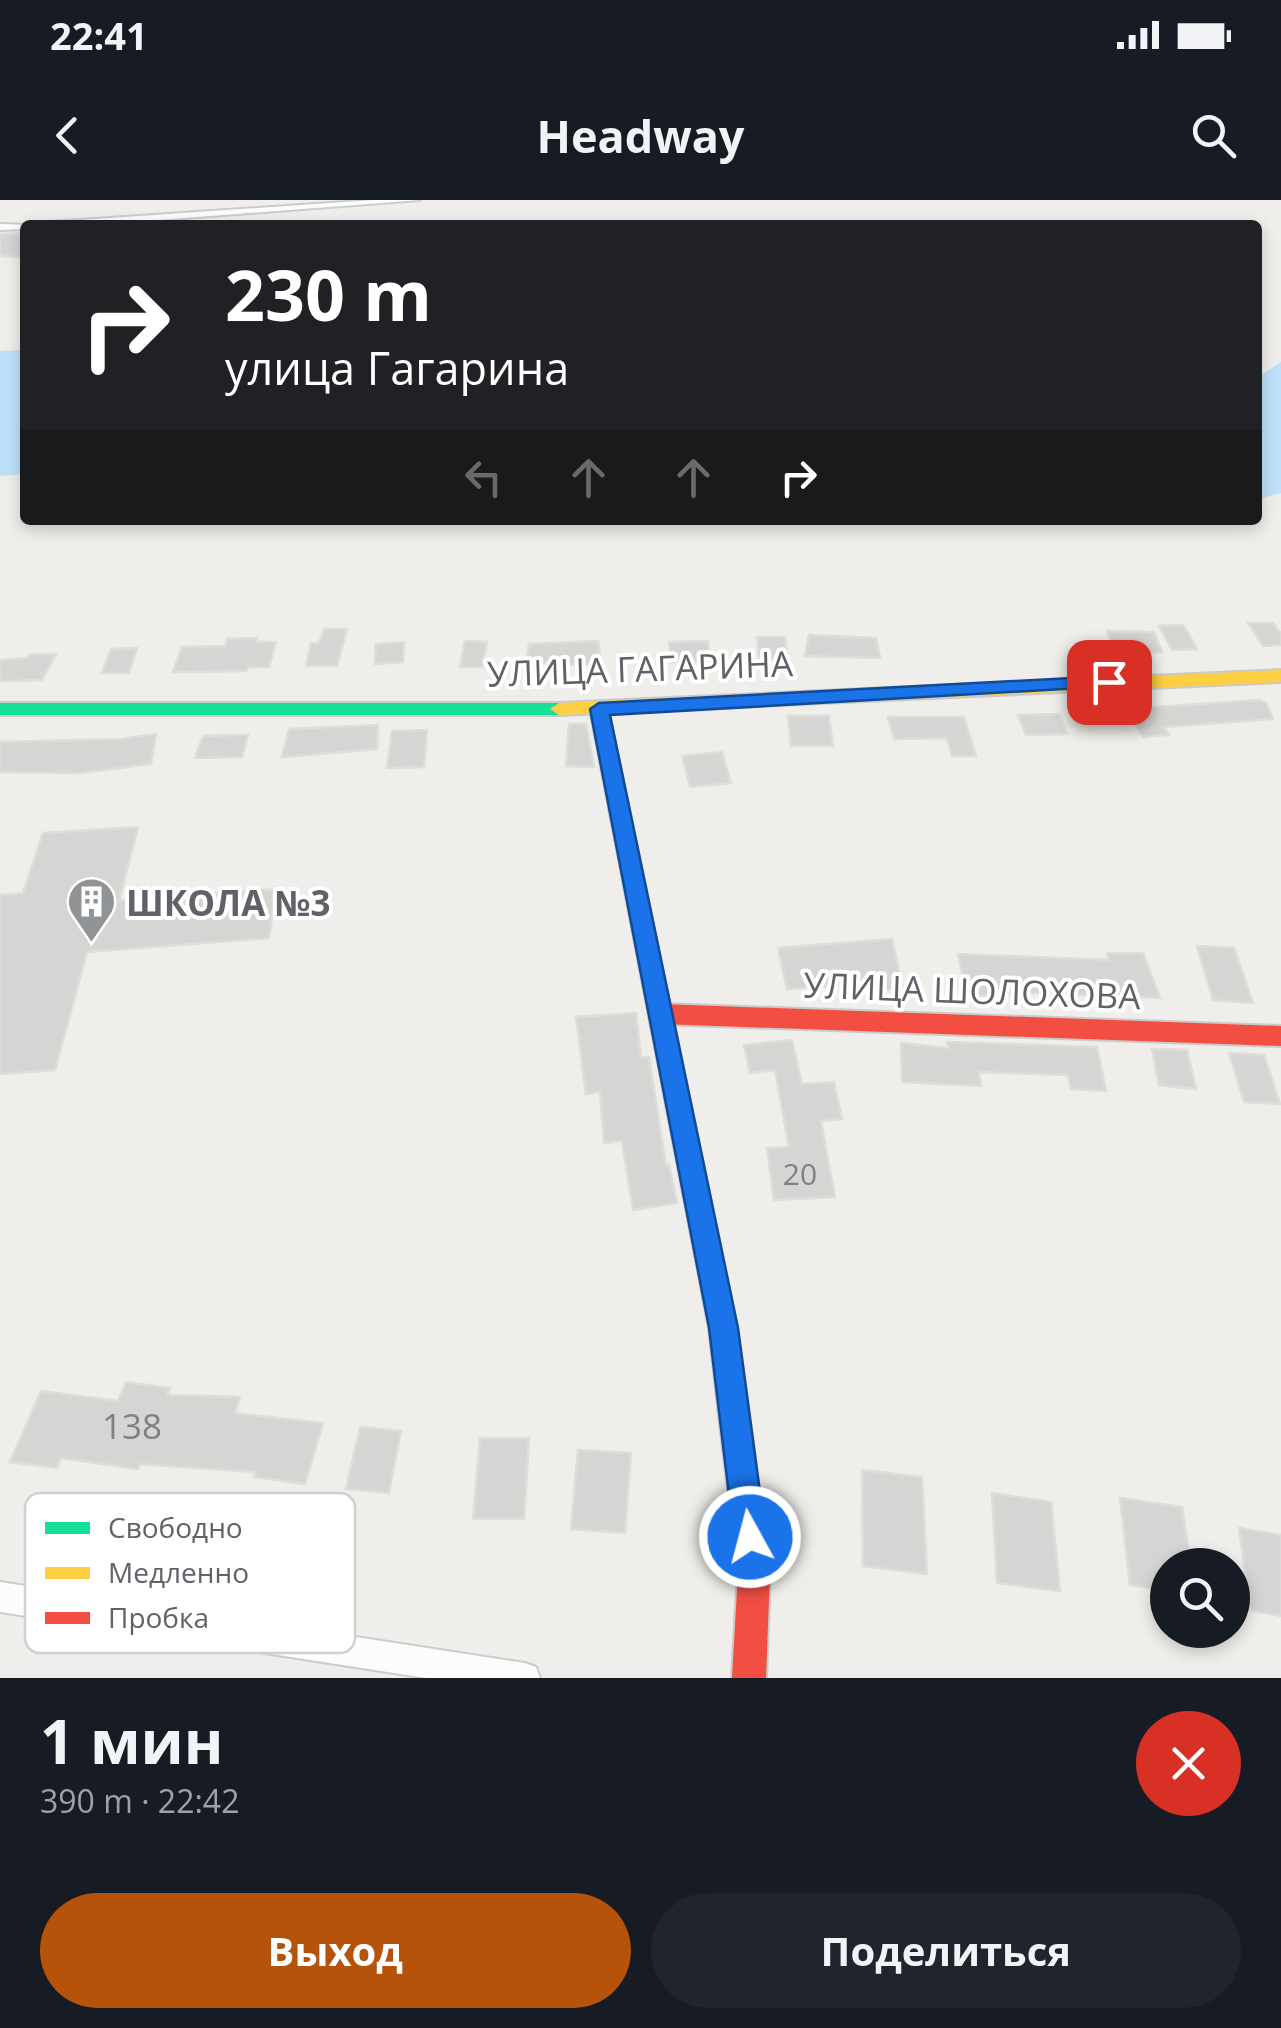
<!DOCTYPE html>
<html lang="ru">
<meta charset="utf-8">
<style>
:root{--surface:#171b24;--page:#20242c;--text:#f1f3f6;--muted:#9ea1a6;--accent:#b45309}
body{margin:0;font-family:"Open Sans",sans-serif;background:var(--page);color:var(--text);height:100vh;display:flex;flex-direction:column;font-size:38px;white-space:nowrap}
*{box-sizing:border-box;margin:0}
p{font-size:32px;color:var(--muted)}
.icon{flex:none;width:55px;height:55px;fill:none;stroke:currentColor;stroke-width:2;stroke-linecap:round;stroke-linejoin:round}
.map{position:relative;height:1478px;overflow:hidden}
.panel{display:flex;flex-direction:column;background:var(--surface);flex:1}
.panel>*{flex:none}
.guide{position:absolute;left:20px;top:20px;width:1242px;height:305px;border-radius:10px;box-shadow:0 5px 15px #0003;background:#202124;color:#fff;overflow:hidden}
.controls{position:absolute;left:1150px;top:1348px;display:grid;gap:20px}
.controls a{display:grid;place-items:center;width:100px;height:100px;border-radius:50%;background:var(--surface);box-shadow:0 5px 15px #0003;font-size:50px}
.pin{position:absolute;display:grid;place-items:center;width:85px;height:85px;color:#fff;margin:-42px;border-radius:20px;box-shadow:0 5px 15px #0006}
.me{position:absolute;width:110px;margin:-55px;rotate:353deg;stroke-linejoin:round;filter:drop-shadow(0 0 8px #0008)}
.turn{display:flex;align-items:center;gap:35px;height:210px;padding:0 40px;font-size:45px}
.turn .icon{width:130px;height:130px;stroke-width:2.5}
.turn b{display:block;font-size:70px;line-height:85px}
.lanes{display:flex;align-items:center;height:95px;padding:0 40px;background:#0003;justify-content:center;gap:50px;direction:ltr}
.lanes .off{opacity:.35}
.round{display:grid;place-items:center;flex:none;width:105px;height:105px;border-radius:52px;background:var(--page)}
.summary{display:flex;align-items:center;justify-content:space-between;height:170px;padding:0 40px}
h1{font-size:60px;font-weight:700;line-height:75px}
.primary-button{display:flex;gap:20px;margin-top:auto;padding:20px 40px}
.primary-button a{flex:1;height:115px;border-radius:60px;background:var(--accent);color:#fff;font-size:40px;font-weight:700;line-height:115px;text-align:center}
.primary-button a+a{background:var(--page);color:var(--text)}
.status{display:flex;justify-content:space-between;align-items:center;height:70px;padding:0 50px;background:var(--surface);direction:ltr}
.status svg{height:28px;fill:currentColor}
header{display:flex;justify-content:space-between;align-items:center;height:130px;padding:0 40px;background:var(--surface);font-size:45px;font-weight:700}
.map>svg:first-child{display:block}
</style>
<div class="status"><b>22:41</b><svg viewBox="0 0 49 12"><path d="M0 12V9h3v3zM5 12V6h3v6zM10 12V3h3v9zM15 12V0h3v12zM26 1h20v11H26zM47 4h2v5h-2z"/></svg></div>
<header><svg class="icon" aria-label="back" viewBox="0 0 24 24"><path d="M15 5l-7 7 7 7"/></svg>Headway<svg class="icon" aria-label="search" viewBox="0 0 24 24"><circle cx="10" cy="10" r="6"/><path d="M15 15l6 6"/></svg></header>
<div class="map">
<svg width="1281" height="1478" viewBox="0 0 1281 1478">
<rect width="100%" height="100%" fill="#efeeea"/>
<path fill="#bfe0f9" d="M25 150V274L0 276V151Z
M1281 162V293L1258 299V177Z"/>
<path fill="#d6d5d3" stroke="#deddd9" stroke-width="2.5" d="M25 33V57L0 56V34Z
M1248 423H1273L1281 434V445L1263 446Z
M1183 425 1188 433 1197 449 1172 450 1159 426Z
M324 429H347L337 466H306L311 443H319Z
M1107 431 1154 432 1162 452 1116 453Z
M809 435 876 438 880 458 805 456Z
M757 437H785L788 460H759Z
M257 438 256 442H276L269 467H248L246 471 173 472 182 447 225 446 227 439Z
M465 441 487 442 482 467H460Z
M598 441 601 465 526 464 529 444Z
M708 441 710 461 671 462 669 442Z
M404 442 403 462 375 464 376 444Z
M137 448 129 473H102L111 449Z
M30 454H56L42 480 0 481V460L28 458Z
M1259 500 1266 503 1273 519 1164 527 1169 535 1143 537 1125 509Z
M1059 514 1067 534 1026 535 1018 515Z
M788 516H829L833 546H791Z
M888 517H964L976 556H952L947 538 894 539Z
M569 524H586L594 567 566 566Z
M378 525 377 549 282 557 289 529Z
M427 530 424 567 387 568 392 531Z
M156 534 151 564 80 573 0 572V542L122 539Z
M248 535 242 557 195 558 203 536Z
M722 552 731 583 690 587 682 556Z
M138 627 119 701 276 689 269 738 87 752 55 870 0 874V695L23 693 43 633Z
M892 739 903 789 861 790 859 784 787 789 778 748Z
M1197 746 1234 748 1253 803 1213 800Z
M1107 753H1143L1160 798 1013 792 1014 796H967L958 754 1109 760Z
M636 813 641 858 649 857 666 966 669 965 677 1003 633 1010 622 941 604 943 600 892 586 894 576 817Z
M792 840 802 884 834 882 842 919 821 921 835 997 774 1000 767 948 789 947 775 870 750 873 744 845Z
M947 842 1097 847 1106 891 1071 889 1068 875 979 872 981 886 902 882 901 843 948 848Z
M1152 849 1187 850 1196 889 1159 885Z
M1229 853 1264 855 1280 904 1244 902Z
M126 1182 170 1188 167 1195 240 1197 235 1213 323 1223 305 1284 254 1277 256 1272 140 1264 138 1269 61 1258 57 1268 10 1262 41 1191 118 1201Z
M360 1227 401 1231 389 1293 346 1289Z
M480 1238H529L524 1319H473Z
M578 1250 631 1253 625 1333 571 1329Z
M862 1270 922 1277 927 1374 863 1366Z
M992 1293 1051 1302 1060 1391 997 1383Z
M1120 1298 1182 1307 1191 1365H1168V1391L1130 1385Z
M1239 1328 1281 1335V1416L1250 1410Z"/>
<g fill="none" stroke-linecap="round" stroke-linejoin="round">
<defs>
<path id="street" d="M374 0H420L93 25H46L51 22Z
M0 24 29 25H25V29L0 30Z
M0 1382 525 1463 536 1467 540 1478H426L0 1412Z"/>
<path id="fast" d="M0 503H559L568 509 559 515H0Z
M599 503 608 509 737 1128 749 1215 745 1226 734 1230 723 1226 719 1215 709 1128 590 509Z"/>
<path id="slow" d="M1281 470V482L559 515 550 509 559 503Z"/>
<path id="jam" d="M661 804 1281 826V846L661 824 653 821 649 814 653 807Z
M734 1200 745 1204 749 1215 770 1372 766 1478H732L738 1372 719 1215 723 1204Z"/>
</defs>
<use href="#street" stroke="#cbcccc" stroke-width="4"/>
<use href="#fast" stroke="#cacacb" stroke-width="4"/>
<use href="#slow" stroke="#cacacb" stroke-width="4"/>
<use href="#jam" stroke="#cacacb" stroke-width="4"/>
<use href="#street" fill="#fdfcfc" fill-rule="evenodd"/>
<use href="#fast" fill="#16e098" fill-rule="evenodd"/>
<use href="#slow" fill="#ffcf43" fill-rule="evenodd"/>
<use href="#jam" fill="#f24e42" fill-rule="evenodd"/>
</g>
<path fill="#1a73e8" stroke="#114b97" stroke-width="2.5" d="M1109 476 1119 482 1116 486 610 515 738 1128 766 1337 762 1348 750 1353 738 1348 734 1337 709 1128 590 509 599 503Z"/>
<defs>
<symbol id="building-pin" viewBox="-11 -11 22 30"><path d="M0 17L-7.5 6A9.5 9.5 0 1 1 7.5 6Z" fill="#919496" stroke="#fff"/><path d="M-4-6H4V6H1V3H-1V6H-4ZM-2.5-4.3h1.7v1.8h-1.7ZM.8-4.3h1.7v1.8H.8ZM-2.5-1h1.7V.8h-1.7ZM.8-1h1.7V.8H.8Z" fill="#fff"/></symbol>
</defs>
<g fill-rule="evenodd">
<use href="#building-pin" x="64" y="674" width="55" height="75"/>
</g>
<g text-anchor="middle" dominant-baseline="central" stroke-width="8" stroke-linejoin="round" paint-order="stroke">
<g font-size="30" fill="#7e8184">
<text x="800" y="973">20</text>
</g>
<g font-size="35" fill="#5f6368" stroke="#fff">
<text transform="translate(640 468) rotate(-2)">УЛИЦА ГАГАРИНА</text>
<text transform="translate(972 790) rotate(2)">УЛИЦА ШОЛОХОВА</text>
</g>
<g font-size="35" font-weight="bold" fill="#5f6368" stroke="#fff" text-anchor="start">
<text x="126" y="702">ШКОЛА №3</text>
</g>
<g font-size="35" fill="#7e8184">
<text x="132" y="1225">138</text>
</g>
</g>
<rect x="25" y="1293" width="330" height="160" rx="15" fill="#fff" stroke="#cfd0d2" stroke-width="2.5"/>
<rect x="45" y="1322" width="45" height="12" fill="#16e098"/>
<rect x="45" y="1367" width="45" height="12" fill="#ffcf43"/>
<rect x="45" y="1412" width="45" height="12" fill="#f24e42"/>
<g font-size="28" fill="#5f6368">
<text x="108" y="1338">Свободно</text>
<text x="108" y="1383">Медленно</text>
<text x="108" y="1428">Пробка</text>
</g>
</svg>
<div class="controls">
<a><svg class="icon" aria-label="search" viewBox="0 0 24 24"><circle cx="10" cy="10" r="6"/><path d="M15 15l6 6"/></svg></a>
</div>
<div class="pin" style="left:1109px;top:482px;background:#d93025"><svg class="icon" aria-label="arrive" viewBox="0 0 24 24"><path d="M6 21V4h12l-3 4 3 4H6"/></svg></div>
<svg class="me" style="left:750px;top:1337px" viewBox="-20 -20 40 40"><circle r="17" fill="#1a73e8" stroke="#fff" stroke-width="3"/><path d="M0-11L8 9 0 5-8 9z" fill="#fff"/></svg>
<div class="guide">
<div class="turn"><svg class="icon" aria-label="right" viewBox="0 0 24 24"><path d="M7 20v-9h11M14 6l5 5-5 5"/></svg><div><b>230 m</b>улица Гагарина</div></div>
<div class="lanes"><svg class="icon off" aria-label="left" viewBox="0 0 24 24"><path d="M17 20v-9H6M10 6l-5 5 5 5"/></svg><svg class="icon off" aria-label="ahead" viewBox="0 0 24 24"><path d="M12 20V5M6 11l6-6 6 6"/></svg><svg class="icon off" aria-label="ahead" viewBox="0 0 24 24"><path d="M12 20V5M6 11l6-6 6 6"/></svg><svg class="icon" aria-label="right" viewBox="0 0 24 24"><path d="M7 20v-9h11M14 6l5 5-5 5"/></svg></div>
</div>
</div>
<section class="panel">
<div class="summary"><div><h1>1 мин</h1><p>390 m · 22:42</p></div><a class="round" style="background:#d93025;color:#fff"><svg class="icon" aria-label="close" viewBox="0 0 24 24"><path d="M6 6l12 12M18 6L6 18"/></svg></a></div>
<div class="primary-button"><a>Выход</a><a>Поделиться</a></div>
</section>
